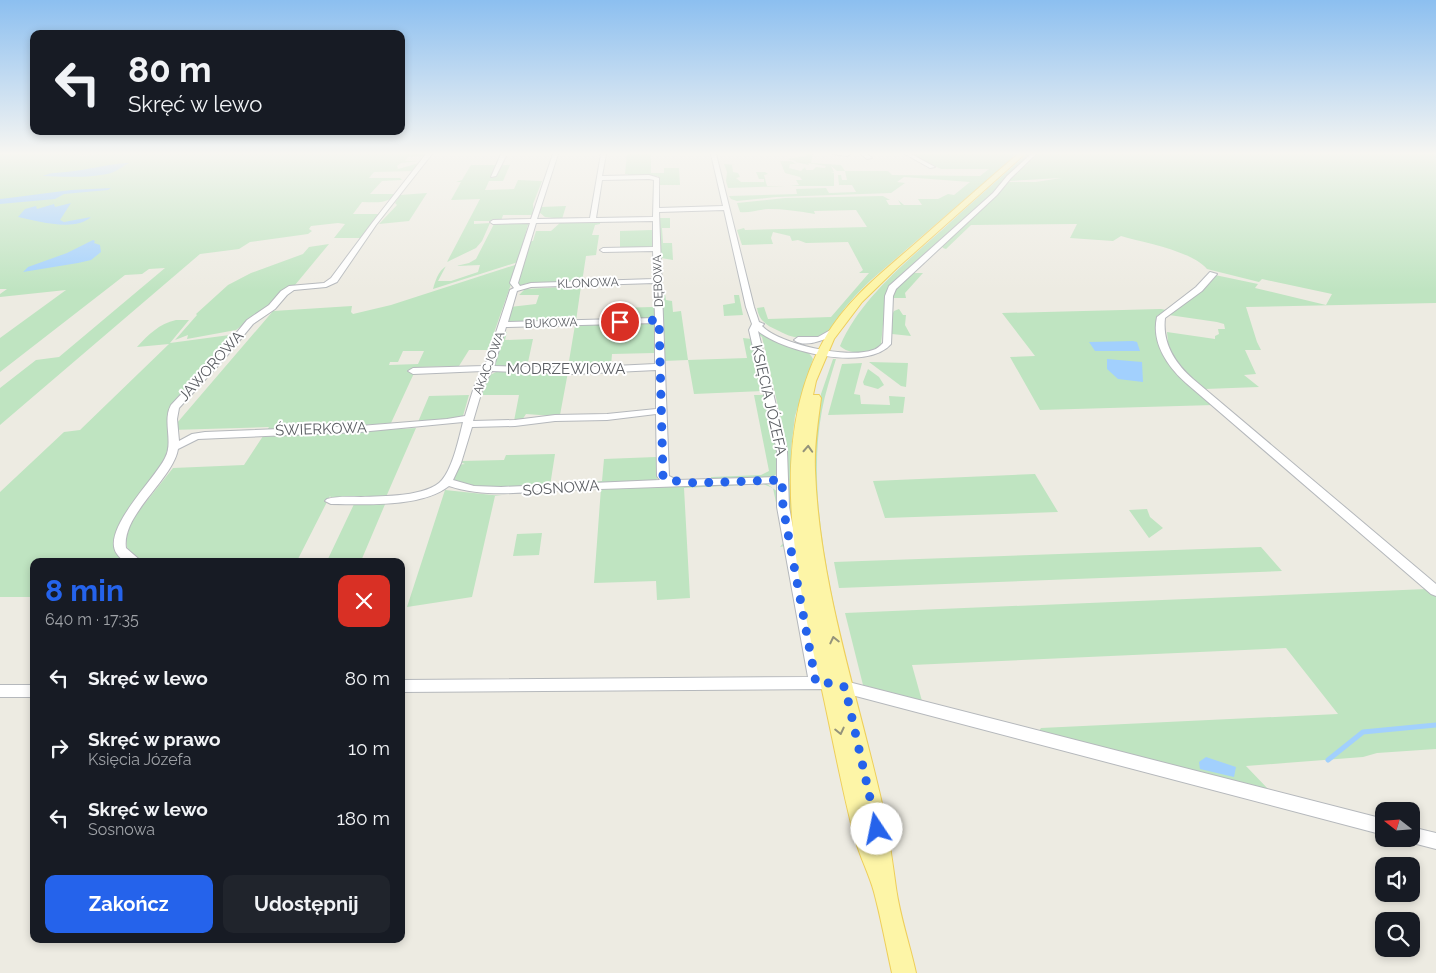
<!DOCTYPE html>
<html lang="pl">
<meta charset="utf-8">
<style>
:root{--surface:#171b24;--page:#20242c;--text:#f1f3f6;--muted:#9ea1a6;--accent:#2563eb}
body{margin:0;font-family:Raleway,sans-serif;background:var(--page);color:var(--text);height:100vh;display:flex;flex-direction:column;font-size:19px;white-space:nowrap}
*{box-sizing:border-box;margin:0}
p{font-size:16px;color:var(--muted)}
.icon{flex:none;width:28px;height:28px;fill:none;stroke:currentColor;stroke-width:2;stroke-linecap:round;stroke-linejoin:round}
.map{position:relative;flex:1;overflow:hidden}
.panel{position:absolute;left:30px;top:558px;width:375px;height:385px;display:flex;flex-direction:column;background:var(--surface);border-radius:10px;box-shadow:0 2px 8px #0003}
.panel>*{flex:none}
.banner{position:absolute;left:30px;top:30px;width:375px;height:105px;border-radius:10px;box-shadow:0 2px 8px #0003;background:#171b24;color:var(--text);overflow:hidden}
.needle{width:32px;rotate:287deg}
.controls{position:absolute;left:1375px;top:802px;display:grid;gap:10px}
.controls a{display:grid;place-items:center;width:45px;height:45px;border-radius:10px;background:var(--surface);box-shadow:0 2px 8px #0003;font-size:25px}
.pin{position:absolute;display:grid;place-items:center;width:42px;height:42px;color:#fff;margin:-21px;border:2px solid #fff;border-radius:50%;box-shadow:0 1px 5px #0007}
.me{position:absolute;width:55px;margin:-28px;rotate:349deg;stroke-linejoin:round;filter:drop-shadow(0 0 4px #0008)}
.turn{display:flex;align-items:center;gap:18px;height:105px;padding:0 15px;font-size:22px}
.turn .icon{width:65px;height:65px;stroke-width:2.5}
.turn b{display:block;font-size:35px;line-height:42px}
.round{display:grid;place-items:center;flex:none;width:52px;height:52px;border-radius:10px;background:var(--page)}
.overview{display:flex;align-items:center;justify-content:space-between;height:85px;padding:0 15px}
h1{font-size:30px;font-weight:700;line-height:38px;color:var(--accent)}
.primary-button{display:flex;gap:10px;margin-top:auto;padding:10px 15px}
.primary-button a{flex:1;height:58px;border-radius:10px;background:var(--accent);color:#fff;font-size:20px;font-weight:700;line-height:58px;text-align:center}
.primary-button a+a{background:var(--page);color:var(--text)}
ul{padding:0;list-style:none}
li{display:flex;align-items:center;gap:15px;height:70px;padding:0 15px}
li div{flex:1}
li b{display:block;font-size:19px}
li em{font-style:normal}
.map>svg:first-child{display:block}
</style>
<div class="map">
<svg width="1436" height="973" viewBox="0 0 1436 973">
<rect width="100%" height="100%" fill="#edebe2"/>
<path fill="#bfe4c1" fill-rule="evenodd" d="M0 154H93L78 156 103 154H426L425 156 408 157 405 161H420L401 163 397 166 398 169 419 163 413 171 374 172 369 178H400L402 180 382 181 370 194H395C387 205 375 202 362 202L353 214H380L362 238H334L345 224 338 223 311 226 309 229 312 231 308 234 250 242 239 249 200 254 0 425V388L36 360 59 357 165 268 149 269 142 274 125 275 0 372V338L66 290 0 297V294L7 289H0Z
M627 154H651V173H664V168H679L680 185H659L658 176 615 177 628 176V174H625Z
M800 154H813L811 163 841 165 845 171H888L892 175 980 176 989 169H941L910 154H1017L871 280C864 287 856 294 850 302 841 311 835 324 826 333 815 344 791 338 779 331 767 326 759 321 757 308L764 307 768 319 831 317 869 273H859L863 270 848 242 806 243 798 240 792 241 790 236 773 232 771 238 773 244 742 245 737 230 744 228 745 230 867 227 856 210 814 211 815 214C799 211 784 209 768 209 758 210 749 213 740 212L737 203 785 198 883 196 890 200H886L889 205H901L898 200 904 205H922L918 199H938L948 194 954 195 970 182 904 177 897 182 905 183 891 193 776 197 737 201 731 199 729 196 797 194 796 189 826 188 829 193 856 192 852 185H839L838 175H841L842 180H847L845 171H837L831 166 834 172H831L834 173V186H790L799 185 796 180H802L800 177 785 173 780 161H791L796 164H790L789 168 801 171 805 167 806 170H813L816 167 825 168 826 166 808 163 809 165 795 162 796 161 787 159 806 156V154Z
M1027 154H1032L1008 176 997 190 894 281 886 294 881 345C871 353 850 356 840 346 860 299 905 263 942 230 970 204 999 179 1027 154Z
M1035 154H1436V303L1246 307 1257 342 1261 350H1245L1256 374 1244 375 1259 387 1205 389 1191 378 1169 352 1167 332 1215 339V336L1219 334 1218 329H1225L1224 324 1217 322 1169 315 1202 290 1215 275 1258 284 1255 288 1326 305 1332 294 1262 279 1259 282 1207 269C1192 251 1145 243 1121 236L1113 241 1070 238 1077 224 971 225 946 249 943 248 941 245 1009 182H1036L1061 178 1009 181Z
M724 164 736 165H732L733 172 738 173 740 177 736 178 741 182H764V179H759L756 172H749H765L768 174 764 175 767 186H786L728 188 726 181 727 172Z
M471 165H510L503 181H489L485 190 514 189 518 180 542 181 533 204 534 215H503L501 221H474V224L490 223 482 241 476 248 447 262 480 199 451 200 461 182H456L462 180Z
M427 193 409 221 379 224 397 205 395 203 400 195Z
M566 206 562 219 545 217 539 212 541 207Z
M659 218H670V228H662L663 243H672L673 260 661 258Z
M529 221 518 262 433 289C436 278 440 267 451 264L446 266 438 281H451L478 272 480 265 456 266 469 263 476 259 494 224Z
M652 221 600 222V224L595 225 592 235H599L596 255 586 256 582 282 527 283 521 286 517 283 529 241H533L536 231H551L561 222 653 221H654V247L652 248H620V231L652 230Z
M329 244 295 285 236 330 187 339 188 335 175 340 197 315 196 314 228 285 251 273 303 254 309 247Z
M518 264 488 350H469L459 366 419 367 415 371 391 423 366 425 362 431 416 428 386 497 332 499 330 496 297 561H148L138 559 128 552 125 536 130 522 173 468 244 465 269 427 171 430 273 311 352 306 351 312 353 314 391 305ZM403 351H424L418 364 389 365 390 362H398Z
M912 273H923L905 293 906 298H892C894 286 903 280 912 273Z
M581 286 576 321 507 322 510 307 536 304 539 295H519L525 289Z
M665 294 666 300 672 301 673 312 681 311 688 360 747 358 743 338 752 339 763 391 694 394 688 360 664 361 661 295Z
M734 295H739L743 315 724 316 723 305 735 303Z
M653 301H656L655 318 614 319 615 308 653 307Z
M899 309 903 315H906L905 325 911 336 892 334V315L894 311Z
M1161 309 1166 310 1157 316C1158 330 1159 345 1165 358 1174 375 1200 392 1214 405L1040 410 1010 357 1035 356 1002 313Z
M176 320H189L170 343 237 334 168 411 170 451 115 540 127 561H34V597H0V492L64 432 80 430 169 344 137 347C149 334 159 324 176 320Z
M648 323 654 324V353L612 354 611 366 605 367 588 365 568 367 575 325Z
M757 329C770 344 806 342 813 359L795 416 791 450 792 487 824 672 786 496 788 487V450L762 337 756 333Z
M505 332H507L505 340 533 339 527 367H557L556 369 498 367 493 365Z
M833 359H836C831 376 825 393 822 410 806 495 831 591 849 674L826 579 818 528 814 448 821 394Z
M869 362 908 363 906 387 901 386Z
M862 363 854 394 860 395 861 404 890 405 889 396 905 397 903 413 828 415 842 364Z
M868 369 879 377 884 385 878 389 864 385 863 382Z
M496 372H568L560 415 553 416 526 414 522 420 514 421 519 395H482L488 376Z
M469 395 463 416 460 418 418 422 429 396Z
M754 395H765L779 456V473L771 477 711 479V477L761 475 769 471Z
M555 454 550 486 494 490 455 483 452 479 457 465 465 464 460 462 461 461 504 460 506 455Z
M656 457 659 458 660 476 654 482 565 485 564 483 602 481 604 459Z
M1035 474 1058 512 885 518 873 481Z
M761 482 767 484 778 492 785 546 780 547 784 542 773 488 763 484 684 488 690 598 657 600 656 581 594 583 601 488Z
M445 490 502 496H495L472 597 407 607Z
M355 502H386L361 561H327Z
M1147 509 1150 517 1163 528 1149 538 1129 510Z
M542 533 539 555 513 556 517 534Z
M1261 547 1282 571 839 588 834 562Z
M1427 589 1436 597V749L1377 753 1363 757 1246 766 1269 790 1039 731 1041 728 1338 714 1286 648 912 665 922 701 863 685 845 613Z"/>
<path fill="#a2d0fd" d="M129 163C123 166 117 171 111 173 93 178 62 177 43 176 52 172 57 173 66 172 87 170 107 164 129 163Z
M111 188 108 190 64 194 55 199 0 204V199L9 198 71 190Z
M71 203 60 220 64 222 91 217C75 232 37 221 18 217L25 209 36 206 37 209 54 204 55 207Z
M93 240 95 241 94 243 100 245 101 252 91 260 78 263 23 272 28 267 67 253Z
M1133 341 1137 342 1140 351H1095L1089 342Z
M1107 359 1142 362 1143 382 1118 379 1107 369Z
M1206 757 1236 767 1234 777 1200 769 1199 762Z"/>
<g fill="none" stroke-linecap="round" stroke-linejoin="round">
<path stroke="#a2d0fd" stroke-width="5" d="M1328 760 1363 732 1436 725"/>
<defs>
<path id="minor" d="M426 154H432L376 225 337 282 326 287 294 290 287 295 275 309 253 324 225 358 179 408 177 419 179 441 192 434 205 432 360 426 447 419 465 416 474 387 483 371 413 374 408 371 413 368 485 366 510 290 514 288 510 283 530 223 493 224 490 222 493 220 531 219 553 154H558L537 219 590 218 601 154H606L602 176 649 175 659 178V208L723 206 711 154H716L754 307 759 322 764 324 762 326C780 345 849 359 873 350 877 349 880 346 883 343L885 296 889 286 993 193 1007 176 1031 154H1036L1011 178 997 195 896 289 893 296 891 344C867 372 783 352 758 331L787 451 789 507 822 677H829L1384 819V835L829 689 401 692V680L808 677 777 507V483C707 485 637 488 567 490 527 491 488 499 449 486 421 508 365 504 331 504L325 501 327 499C338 496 350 497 361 497 382 496 428 497 442 480 453 467 459 438 463 422L360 432 198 439 178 449C173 479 121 515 126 548L141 561C136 561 130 562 126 561 122 560 119 557 117 554 100 531 155 479 165 458 174 442 162 421 171 405L219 354 247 320 269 305 281 291 289 286 324 283 331 278 372 223ZM649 179 654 180 653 217 596 218 602 180ZM724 210 746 307 752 324 749 330 777 451V477L677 480 669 476 659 212ZM653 221V247L603 248 600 250 603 252 653 251 654 279 531 283 520 286 518 283 536 223ZM654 283 655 318 508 322 517 291 531 287ZM655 323V364L574 368 494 366 506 327ZM656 370V409L607 414 555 415 515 420 473 421 483 387 492 371 574 374ZM656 414 657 476 660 480 501 487 474 486 453 480 461 463 472 427 515 426 555 421 607 420Z
M501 154H507L496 176 491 177Z
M833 154H850L847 156Z
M861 154H867L872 158 867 159Z
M905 154H911L935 167 930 168Z
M1210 272 1217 274 1202 291 1165 318C1162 343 1175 363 1193 379L1436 584V596L1431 594 1186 383C1168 367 1151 343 1157 317L1196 287Z
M834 328 837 329V333C826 339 806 349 794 340L798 337H818Z
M0 685H34V697H0Z
M1411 827 1436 833V849L1405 841 1404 839H1411Z"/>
<path id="major" d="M1018 154H1025L897 268 862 302 834 339 816 381 813 395H819L821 398C818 422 814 446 815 470 819 582 856 690 881 799 888 829 892 858 896 888 900 917 910 945 916 973H892C886 946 881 918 874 892 869 874 860 857 855 839 842 790 833 740 822 690 797 581 765 441 825 338 847 299 884 271 917 242 951 212 984 183 1018 154Z"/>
</defs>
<use href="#minor" stroke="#b5b8bc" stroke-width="2"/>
<use href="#major" stroke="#eece5a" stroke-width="2"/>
<use href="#minor" fill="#fff" fill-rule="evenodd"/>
<use href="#major" fill="#fdf5a7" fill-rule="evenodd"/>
</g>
<defs><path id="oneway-chevron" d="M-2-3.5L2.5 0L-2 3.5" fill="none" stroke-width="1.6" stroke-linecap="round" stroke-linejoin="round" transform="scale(1.25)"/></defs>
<g stroke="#94937b">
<use href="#oneway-chevron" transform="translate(808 449) rotate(-87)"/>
<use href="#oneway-chevron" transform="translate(834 640) rotate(-103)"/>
<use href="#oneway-chevron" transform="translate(840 731) rotate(77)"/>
</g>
<linearGradient id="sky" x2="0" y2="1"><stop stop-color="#8cbff0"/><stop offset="0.53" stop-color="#f7f6f2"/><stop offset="1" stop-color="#f7f6f2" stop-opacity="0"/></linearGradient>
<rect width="1436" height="290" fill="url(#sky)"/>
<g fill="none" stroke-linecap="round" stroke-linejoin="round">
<path stroke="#2563eb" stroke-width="9" stroke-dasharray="0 16.2" d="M620 322 659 320 663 476 666 480 696 483 782 480 783 507 816 683H829L845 687 877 829"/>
</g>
<g text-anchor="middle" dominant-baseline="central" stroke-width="4" stroke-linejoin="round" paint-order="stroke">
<g font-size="12" fill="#5b5e63" stroke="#fff">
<text transform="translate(658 281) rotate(-92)">DĘBOWA</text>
<text transform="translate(588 283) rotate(-2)">KLONOWA</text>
<text transform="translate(551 323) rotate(-2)">BUKOWA</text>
<text transform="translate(489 363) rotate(-69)">AKACJOWA</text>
</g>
<g font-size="15" fill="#5b5e63" stroke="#fff">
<text transform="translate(211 366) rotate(-48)">JAWOROWA</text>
<text x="566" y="369">MODRZEWIOWA</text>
<text transform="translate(769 400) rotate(77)">KSIĘCIA JÓZEFA</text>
<text transform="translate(321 429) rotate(-2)">ŚWIERKOWA</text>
<text transform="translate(561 488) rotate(-4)">SOSNOWA</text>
</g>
</g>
</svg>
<div class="controls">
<a><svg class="needle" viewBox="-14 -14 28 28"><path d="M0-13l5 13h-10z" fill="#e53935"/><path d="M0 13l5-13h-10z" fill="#9ea1a6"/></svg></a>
<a><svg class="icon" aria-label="sound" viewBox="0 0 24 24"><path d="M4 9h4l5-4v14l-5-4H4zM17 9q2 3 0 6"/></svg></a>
<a><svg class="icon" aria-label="search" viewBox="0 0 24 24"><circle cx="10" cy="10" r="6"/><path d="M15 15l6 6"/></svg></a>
</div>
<div class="pin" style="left:620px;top:322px;background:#d93025"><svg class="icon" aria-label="arrive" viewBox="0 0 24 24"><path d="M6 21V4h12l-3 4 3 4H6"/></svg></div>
<svg class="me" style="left:877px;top:829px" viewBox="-20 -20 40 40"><circle r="19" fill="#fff"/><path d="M0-13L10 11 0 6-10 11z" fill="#2563eb"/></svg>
<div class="banner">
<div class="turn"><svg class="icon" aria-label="left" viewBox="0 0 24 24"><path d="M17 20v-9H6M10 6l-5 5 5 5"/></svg><div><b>80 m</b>Skręć w lewo</div></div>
</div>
<section class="panel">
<div class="overview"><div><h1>8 min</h1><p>640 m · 17:35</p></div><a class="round" style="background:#d93025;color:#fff"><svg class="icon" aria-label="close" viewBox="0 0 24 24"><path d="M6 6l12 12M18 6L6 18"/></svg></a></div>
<ul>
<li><svg class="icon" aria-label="left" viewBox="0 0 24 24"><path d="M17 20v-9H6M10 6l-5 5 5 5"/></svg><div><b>Skręć w lewo</b></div><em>80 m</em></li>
<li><svg class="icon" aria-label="right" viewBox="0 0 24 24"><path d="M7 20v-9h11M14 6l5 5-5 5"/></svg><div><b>Skręć w prawo</b><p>Księcia Józefa</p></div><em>10 m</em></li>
<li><svg class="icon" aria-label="left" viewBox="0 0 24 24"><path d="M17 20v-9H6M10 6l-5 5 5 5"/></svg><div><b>Skręć w lewo</b><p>Sosnowa</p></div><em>180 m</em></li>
</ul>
<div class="primary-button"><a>Zakończ</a><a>Udostępnij</a></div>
</section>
</div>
